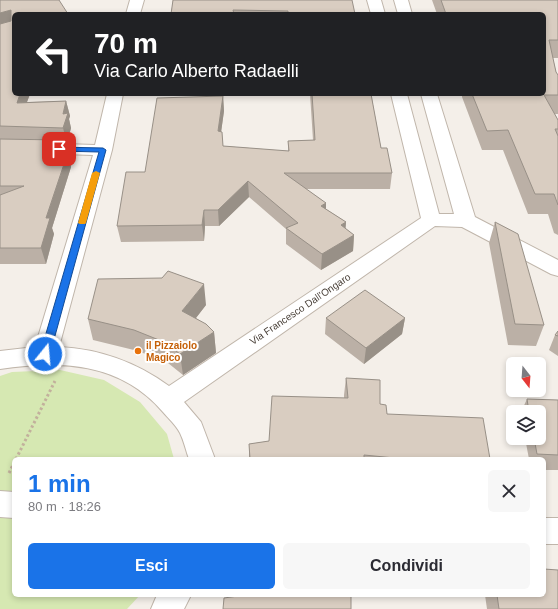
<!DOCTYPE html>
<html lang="it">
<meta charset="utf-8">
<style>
:root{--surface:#fff;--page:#f7f7f7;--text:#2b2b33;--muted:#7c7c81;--accent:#1a73e8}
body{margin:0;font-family:Helvetica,sans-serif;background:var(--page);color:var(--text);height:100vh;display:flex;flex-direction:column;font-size:15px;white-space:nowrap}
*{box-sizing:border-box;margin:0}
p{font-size:13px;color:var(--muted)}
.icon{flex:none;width:22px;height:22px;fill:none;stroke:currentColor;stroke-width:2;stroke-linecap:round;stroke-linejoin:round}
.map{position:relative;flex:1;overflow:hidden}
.drawer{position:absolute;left:12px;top:457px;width:534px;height:140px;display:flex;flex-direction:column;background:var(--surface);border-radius:6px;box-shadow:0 2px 6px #0003}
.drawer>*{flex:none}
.top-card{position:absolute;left:12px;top:12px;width:534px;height:84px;border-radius:6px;box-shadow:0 2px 6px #0003;background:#202124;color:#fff;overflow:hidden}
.needle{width:26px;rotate:163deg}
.fabs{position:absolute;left:506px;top:357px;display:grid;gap:8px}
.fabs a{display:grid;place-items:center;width:40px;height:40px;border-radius:6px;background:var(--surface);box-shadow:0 2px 6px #0003;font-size:20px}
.pin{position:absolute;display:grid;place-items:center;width:34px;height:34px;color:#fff;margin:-17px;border-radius:8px;box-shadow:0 2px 6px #0006}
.me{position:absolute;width:44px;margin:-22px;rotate:17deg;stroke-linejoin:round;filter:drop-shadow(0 0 3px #0008)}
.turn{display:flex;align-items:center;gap:14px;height:84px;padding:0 16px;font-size:18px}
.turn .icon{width:52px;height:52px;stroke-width:2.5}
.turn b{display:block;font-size:28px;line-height:34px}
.round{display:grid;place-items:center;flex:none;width:42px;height:42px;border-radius:6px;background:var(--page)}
.headline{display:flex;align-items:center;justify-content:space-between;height:68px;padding:0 16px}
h1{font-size:24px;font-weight:700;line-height:30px;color:var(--accent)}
.primary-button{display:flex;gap:8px;margin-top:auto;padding:8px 16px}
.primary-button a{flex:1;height:46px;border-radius:6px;background:var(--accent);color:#fff;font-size:16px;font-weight:700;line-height:46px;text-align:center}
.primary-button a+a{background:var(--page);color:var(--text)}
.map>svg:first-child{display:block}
</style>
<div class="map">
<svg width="558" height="609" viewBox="0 0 558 609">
<rect width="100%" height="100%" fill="#f4efe9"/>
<path fill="#d6e8b2" d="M60 370 104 380 140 402 167 434 174 459H14V595H140L127 609H0V376L12 372Z"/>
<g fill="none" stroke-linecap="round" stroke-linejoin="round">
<defs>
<path id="minor" d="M130 0H144L140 14H126Z
M367 0H381L385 14H371Z
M394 0H408L412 14H398Z
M107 94H123L112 150 59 347C100 349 136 362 169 386L421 218 391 94H407L439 214H454L421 94H437L475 217 558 260V276L551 274 462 227 435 226 184 402 201 422 215 459H189C186 451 184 441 180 433 176 425 168 418 163 412 120 362 60 360 0 369V351L35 347 93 155 0 152V142L95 145Z
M0 491 14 492V518L0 517Z
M544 518H558V544H544Z
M157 595H191L184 609H151Z"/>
</defs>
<use href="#minor" stroke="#c0b6ab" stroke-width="2"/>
<path stroke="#c2b09c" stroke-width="3" stroke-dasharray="2.5 2.5" stroke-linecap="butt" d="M16 459 55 381
M9 473 14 463"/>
<use href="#minor" fill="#fff" fill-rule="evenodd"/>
</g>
<path fill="#bbb0a6" d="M0 0 14 14V94H30L27 102 66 101 70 116 69 119 71 128 67 143 59 142 62 152H68L71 167 52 228 54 234 46 264H0Z
M173 0 355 14H171Z
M432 0H558V58H553L556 72 558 75V114H555L558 120V235L554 233 548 214H528L503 150H482L462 97V94H544V14H437Z
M310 94H371L381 148 392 173 390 189H306L326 203V209L346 222 345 228 354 235 353 251 321 270 286 244V229L249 197 219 226H205L204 241 121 242 117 226 145 172 223 96 224 111 221 132 223 146 288 151V141L313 140Z
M495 222 544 325 536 346 508 345 489 243Z
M206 305 196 318 214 332 216 353 183 375 168 363 138 351 93 340 88 319Z
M326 318H405L402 334 364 364 325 334Z
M558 331V356L549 350 555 335Z
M346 378 380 404 387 414 490 459H249V444L269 441 344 398V395Z
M527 399 558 400V470H544V459H529L525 438H539V412H521Z
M485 595H544L558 609H487Z"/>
<path fill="#989087" d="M11 10 14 20 0 28V13Z
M20 94H30L21 118 17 103Z
M223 96 224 111 219 147 218 131Z
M66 101 70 116 69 119 71 128 67 143 63 128V114Z
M59 140 63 156 55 152Z
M68 152 71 167 52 228 54 234 46 264 41 248 46 218Z
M248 181 249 197 219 226 218 210Z
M326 203V219L321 206Z
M204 210 205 226 204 241 202 225Z
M346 222 345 238 341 225Z
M354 235 353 251 321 270 322 254Z
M204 284 206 305 185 332 182 311Z
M405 318 402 334 364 364 366 348Z
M214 332 216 353 183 375 180 354Z"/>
<path fill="#d9cdc1" stroke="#989087" d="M0 0H59L68 14H14V94H20L17 103 66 101 63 114 68 113 63 128 0 126V24L11 21V10L0 13Z
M173 0H352L355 14H288V11L233 10 234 14H171Z
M441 0H558V40H549L556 72 558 75V95H544L558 120V129H555L558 136V205L554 194H535L508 130 487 131 472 94H544V14H446Z
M312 94H371L381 148H387L392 173H284L326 203 321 206 346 222 341 225 354 235 322 254 286 228 298 223 248 181 218 210H204L202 225 117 226 126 172H145L157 98 223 96 218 131 222 132 223 146 289 151 288 141 315 140Z
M0 139 59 140 55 152H68L46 218H50L41 248H0V195L24 186H0Z
M495 222 518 234 544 325 515 324Z
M168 271 204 284 182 311 206 324 214 332 180 354 164 342 134 330 88 319 98 279 162 278Z
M365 290 405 318 366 348 326 318Z
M558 331V336L555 335Z
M346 378 380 380V404L386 405 387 414 483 418 490 459H405L364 455V459H250L249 444 269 441 272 396 348 398Z
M527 399 558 400V455L537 454 534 438H539V412H529Z
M544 569 558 570V609H499L497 595H544Z
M239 595H351V609H223L224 598 238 596Z"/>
<path fill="#1a73e8" stroke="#114b97" d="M56 147 103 148 106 150 50 354 49 357H42L40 354 99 152 59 151 55 149Z"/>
<path fill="#f59e0b" d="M96 171 100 173 86 223 85 224H80L78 223 92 173Z"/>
<circle fill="#e8710a" stroke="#fff" stroke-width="1.5" cx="138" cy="351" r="4"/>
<g text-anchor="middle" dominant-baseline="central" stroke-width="4" stroke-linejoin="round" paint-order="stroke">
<g font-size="10" fill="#483f37" stroke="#fff">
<text transform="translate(300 309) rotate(-34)">Via Francesco Dall'Ongaro</text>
</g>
<g font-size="10" font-weight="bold" fill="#c56008" stroke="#fff" text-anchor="start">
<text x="146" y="345">il Pizzaiolo<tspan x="146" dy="12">Magico</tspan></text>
</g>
</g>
</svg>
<div class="fabs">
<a><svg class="needle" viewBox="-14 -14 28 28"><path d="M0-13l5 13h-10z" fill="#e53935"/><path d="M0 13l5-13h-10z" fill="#7c7c81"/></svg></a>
<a><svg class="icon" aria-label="layers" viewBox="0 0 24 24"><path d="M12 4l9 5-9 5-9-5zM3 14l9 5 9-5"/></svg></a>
</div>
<div class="pin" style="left:59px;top:149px;background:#d93025"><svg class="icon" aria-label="arrive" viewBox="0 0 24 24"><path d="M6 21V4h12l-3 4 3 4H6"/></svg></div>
<svg class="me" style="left:45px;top:354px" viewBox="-20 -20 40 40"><circle r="17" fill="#1a73e8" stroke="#fff" stroke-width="3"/><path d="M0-11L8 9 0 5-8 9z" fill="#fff"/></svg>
<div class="top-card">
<div class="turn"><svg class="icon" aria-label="left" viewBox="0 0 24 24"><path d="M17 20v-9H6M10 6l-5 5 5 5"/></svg><div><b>70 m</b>Via Carlo Alberto Radaelli</div></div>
</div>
<section class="drawer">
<div class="headline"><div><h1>1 min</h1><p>80 m · 18:26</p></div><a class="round"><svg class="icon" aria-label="close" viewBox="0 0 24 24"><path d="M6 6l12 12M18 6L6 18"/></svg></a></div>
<div class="primary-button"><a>Esci</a><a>Condividi</a></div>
</section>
</div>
